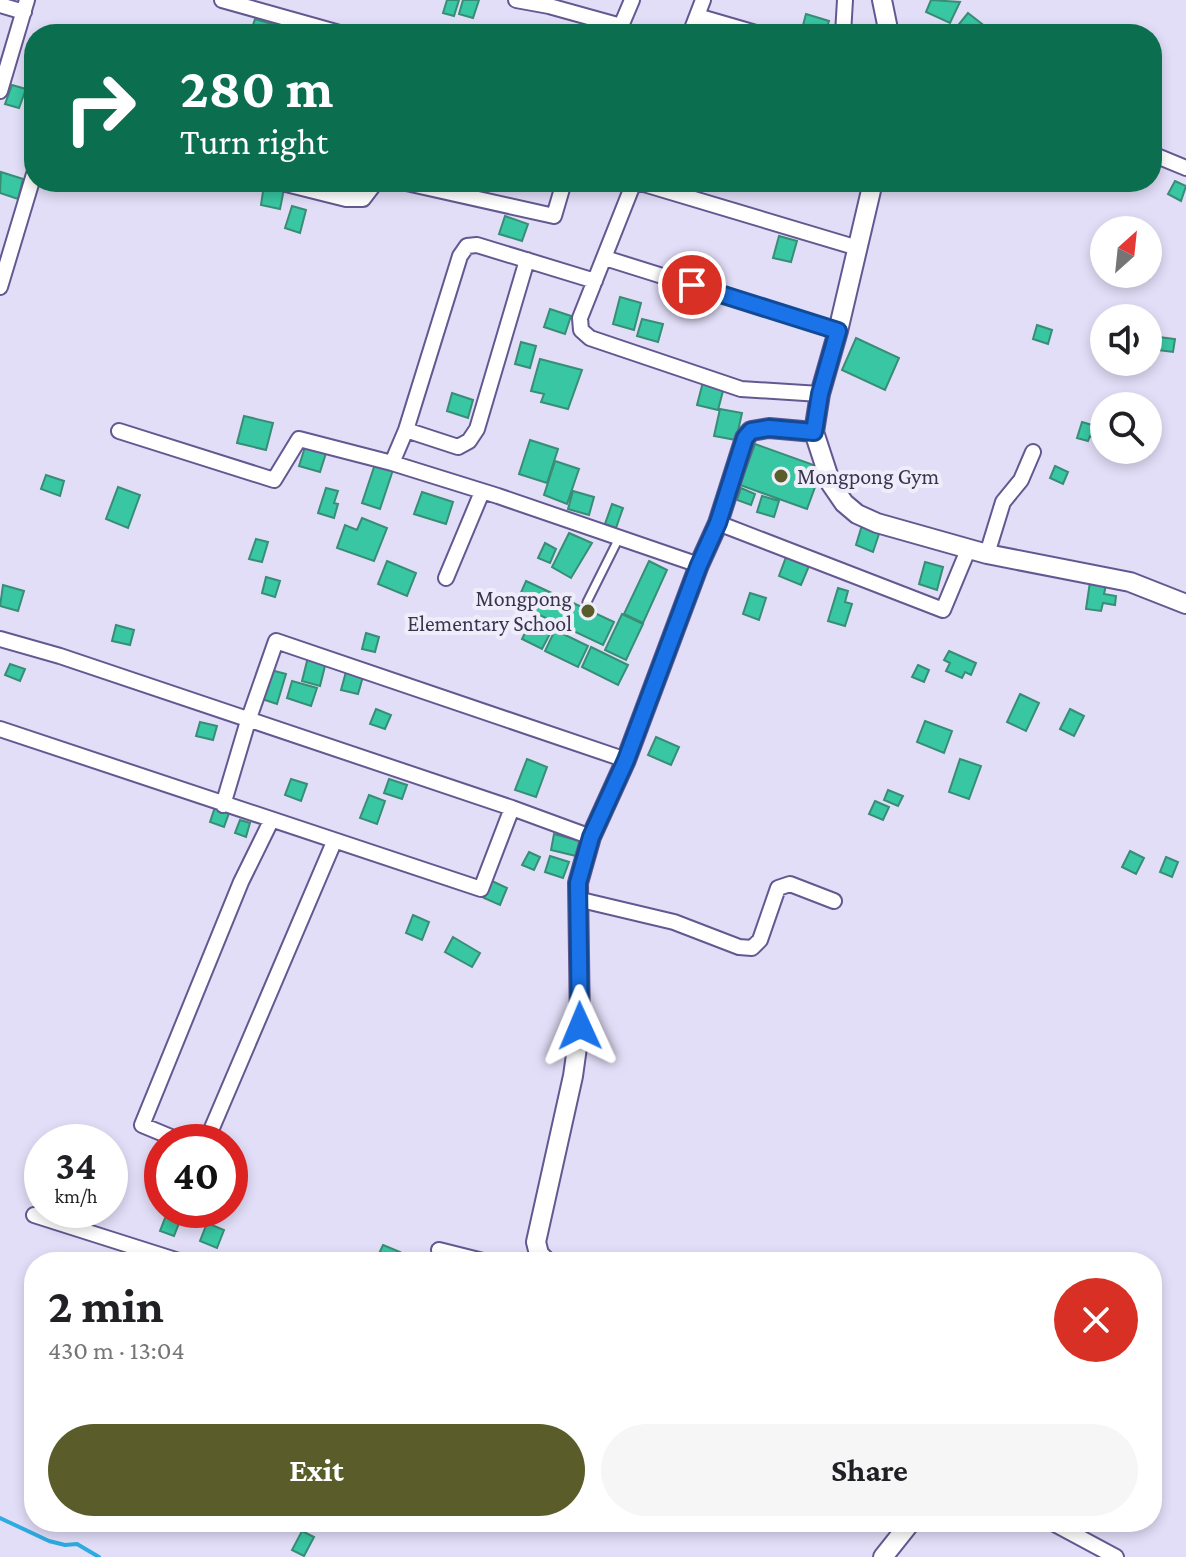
<!DOCTYPE html>
<meta charset="utf-8">
<style>
:root{--surface:#fff;--page:#f6f6f6;--text:#202124;--muted:#757577;--accent:#5a5d2a}
body{margin:0;font-family:"Crimson Pro",serif;background:var(--page);color:var(--text);height:100vh;display:flex;flex-direction:column;font-size:30px;white-space:nowrap}
*{box-sizing:border-box;margin:0}
p{font-size:26px;color:var(--muted)}
.icon{flex:none;width:44px;height:44px;fill:none;stroke:currentColor;stroke-width:2;stroke-linecap:round;stroke-linejoin:round}
.map{position:relative;flex:1;overflow:hidden}
.side{position:absolute;left:24px;top:1252px;width:1138px;height:280px;display:flex;flex-direction:column;background:var(--surface);border-radius:32px;box-shadow:0 4px 12px #0003}
.side>*{flex:none}
.hud{position:absolute;left:24px;top:24px;width:1138px;height:168px;border-radius:32px;box-shadow:0 4px 12px #0003;background:#0b6e4f;color:#fff;overflow:hidden}
.needle{width:52px;rotate:27deg}
.tools{position:absolute;left:1090px;top:216px;display:grid;gap:16px}
.tools a{display:grid;place-items:center;width:72px;height:72px;border-radius:50%;background:var(--surface);box-shadow:0 4px 12px #0003;font-size:40px}
.speed{position:absolute;left:24px;top:1124px;display:flex;gap:16px;font-size:40px;font-weight:700;text-align:center}
.speed>*{display:grid;place-content:center;width:104px;height:104px;border-radius:50%;background:var(--surface);box-shadow:0 4px 12px #0003;line-height:1}
.speed small{font-size:20px;font-weight:400}
.speed .limit{border:12px solid #d22;background:#fff;color:#111}
.pin{position:absolute;display:grid;place-items:center;width:68px;height:68px;color:#fff;margin:-34px;border:4px solid #fff;border-radius:50%;box-shadow:0 2px 8px #0007}
.me{position:absolute;width:88px;margin:-44px;rotate:359deg;stroke-linejoin:round;filter:drop-shadow(0 0 6px #0008)}
.turn{display:flex;align-items:center;gap:28px;height:168px;padding:0 24px;font-size:36px}
.turn .icon{width:104px;height:104px;stroke-width:2.5}
.turn b{display:block;font-size:56px;line-height:68px}
.round{display:grid;place-items:center;flex:none;width:84px;height:84px;border-radius:42px;background:var(--page)}
.head{display:flex;align-items:center;justify-content:space-between;height:136px;padding:0 24px}
h1{font-size:48px;font-weight:700;line-height:60px}
.button{display:flex;gap:16px;margin-top:auto;padding:16px 24px}
.button a{flex:1;height:92px;border-radius:48px;background:var(--accent);color:#fff;font-size:32px;font-weight:700;line-height:92px;text-align:center}
.button a+a{background:var(--page);color:var(--text)}
.map>svg:first-child{display:block}
</style>
<div class="map">
<svg width="1186" height="1557" viewBox="0 0 1186 1557">
<rect width="100%" height="100%" fill="#e2def8"/>
<g fill="none" stroke-linecap="round" stroke-linejoin="round">
<path stroke="#2eabe0" stroke-width="4" d="M0 1518 49 1541 65 1545 77 1544 99 1557"/>
</g>
<path fill="#39c7a3" stroke="#388d76" stroke-width="2" d="M447 0H459L454 16 443 13Z
M463 0H479L473 18 459 14Z
M931 0 960 2 950 23 926 12Z
M968 13 982 24 977 30 983 34H961L955 29Z
M806 14 829 21 825 34 802 29Z
M255 19 282 27 280 34H250Z
M12 85 26 89 19 108 5 104Z
M1 172 23 179 18 199 0 193Z
M1175 181 1186 186 1181 201 1168 194Z
M264 185 284 189 280 209 261 205Z
M292 206 306 210 300 233 285 228Z
M505 216 528 224 522 241 499 234Z
M779 236 797 241 791 262 773 258Z
M620 297 641 303 634 330 613 324Z
M550 309 571 316 565 334 544 327Z
M642 319 663 324 658 342 637 336Z
M1037 325 1052 330 1048 344 1033 339Z
M1159 337 1175 339 1173 352 1157 350Z
M856 338 899 358 885 390 842 370Z
M521 342 536 346 530 368 515 364Z
M540 359 582 370 568 409 541 402 544 394 531 391Z
M703 382 724 387 718 410 697 405Z
M452 393 473 400 468 418 447 411Z
M720 409 742 413 736 440 714 436Z
M244 416 273 423 266 450 237 443Z
M1082 422 1099 427 1095 438 1090 436 1088 441 1077 438Z
M530 440 558 449 547 483 519 474Z
M306 444 327 450 320 472 299 466Z
M755 444 822 468 807 509 740 485Z
M555 461 579 469 567 504 544 495Z
M375 464 393 470 380 509 362 503Z
M1055 466 1068 472 1063 484 1050 478Z
M46 475 64 481 60 496 41 489Z
M118 487 140 495 128 528 106 519Z
M326 488 338 491 334 503 338 504 334 518 318 513Z
M741 488 755 494 751 505 737 500Z
M573 491 594 497 589 515 568 509Z
M422 492 453 502 446 524 414 514Z
M762 496 779 501 774 517 757 512Z
M612 504 623 508 616 528 605 524Z
M362 518 387 528 374 561 337 548 345 525 357 530Z
M862 525 880 531 873 552 856 545Z
M569 533 592 543 571 578 552 567Z
M256 539 268 542 262 562 249 559Z
M545 543 556 549 550 563 538 558Z
M786 557 809 566 801 585 779 576Z
M387 561 416 573 407 596 378 584Z
M649 561 667 570 643 623 624 614Z
M925 562 943 567 937 590 919 584Z
M266 577 280 581 275 597 262 593Z
M526 581 614 622 603 645 516 604Z
M1090 582 1106 585 1104 594 1116 596 1115 605 1103 603 1101 611 1086 609Z
M3 585 24 591 18 611 0 606Z
M838 588 848 591 845 602 852 604 845 626 828 621Z
M750 593 766 598 759 620 743 614Z
M622 614 643 624 626 660 605 650Z
M532 619 553 628 542 649 522 639Z
M116 625 134 630 130 645 112 641Z
M555 630 588 646 578 667 545 651Z
M366 633 379 637 375 652 362 649Z
M591 647 628 665 618 685 582 667Z
M949 651 976 663 971 675 965 672 962 678 946 671 950 663 944 660Z
M308 657 326 662 320 686 302 681Z
M10 664 25 669 20 681 5 675Z
M918 665 929 670 924 682 912 677Z
M347 668 364 673 358 694 341 690Z
M267 669 286 674 277 704 259 698Z
M292 681 317 688 311 706 287 698Z
M1020 694 1039 703 1026 731 1007 722Z
M376 709 391 715 385 729 370 724Z
M1070 709 1084 716 1074 736 1060 729Z
M925 721 952 731 944 753 917 742Z
M200 722 217 726 213 740 196 736Z
M656 737 679 747 671 765 648 755Z
M527 759 547 767 536 797 515 790Z
M960 759 981 766 969 799 949 792Z
M291 779 307 784 301 801 285 795Z
M389 779 407 785 402 799 384 793Z
M888 790 903 796 898 806 884 800Z
M369 795 385 801 377 824 360 818Z
M875 801 889 807 883 820 869 814Z
M215 807 229 813 224 827 210 822Z
M240 820 250 823 246 837 235 833Z
M554 834 580 841 576 856 551 850Z
M1130 851 1144 858 1136 874 1122 867Z
M529 852 540 857 534 870 522 865Z
M550 856 569 862 563 878 545 872Z
M1166 857 1178 862 1172 877 1160 872Z
M492 881 507 888 500 905 484 898Z
M413 915 429 922 422 940 406 933Z
M453 937 480 953 472 967 445 952Z
M167 1213 181 1218 174 1236 160 1231Z
M207 1223 224 1230 217 1248 200 1241Z
M383 1245 400 1252 395 1262H375Z
M302 1531 314 1537 304 1556 292 1550Z"/>
<g fill="none" stroke-linecap="round" stroke-linejoin="round">
<defs>
<path id="service" d="M587 602 619 538"/>
<path id="minor" d="M222 0 343 34
M516 0 549 6 621 26 632 0
M0 5 24 12
M697 16 759 34
M690 34 703 0
M843 34 845 0
M0 91 27 0
M1152 154 1186 168
M278 182 346 199H363L376 182
M402 182 554 216 564 182
M634 182 580 318 581 330 590 338 741 389 820 394
M637 182 858 248
M605 258 838 331
M0 287 34 174
M406 430 458 447 469 441 477 429 527 260
M119 431 274 480 299 439 392 463 498 496 699 565
M392 463 406 430 460 256 467 246 477 245 595 281
M718 523 943 610 968 550
M987 554 1003 502 1021 480 1033 452
M446 578 482 492
M0 639 60 656 512 808 591 837
M0 729 481 889 512 808
M223 805 248 721 276 641 626 760
M577 899 674 922 739 947 752 948 760 940 778 888 790 884 834 901
M183 1142 142 1125 241 882 271 821
M206 1142 334 842
M34 1215 182 1262
M439 1250 487 1262
M1051 1522 1116 1557"/>
<path id="tertiary" d="M882 0 889 34
M873 182 838 331 820 394 814 432 831 484 844 503 857 514 877 523 987 554 1130 582 1186 604
M547 1262 539 1254 536 1242 573 1076 580 1026 578 883 591 837 626 760 699 565 718 523 745 438 751 431 769 428 814 432
M883 1557 911 1522"/>
</defs>
<use href="#service" stroke="#645891" stroke-width="11"/>
<use href="#minor" stroke="#645891" stroke-width="18"/>
<use href="#tertiary" stroke="#645891" stroke-width="22"/>
<use href="#service" stroke="#fff" stroke-width="7"/>
<use href="#minor" stroke="#fff" stroke-width="14"/>
<use href="#tertiary" stroke="#fff" stroke-width="18"/>
</g>
<g fill="none" stroke-linecap="round" stroke-linejoin="round">
<defs>
<path id="route" d="M580 1026 578 883 591 837 626 760 699 565 718 523 745 438 751 431 769 428 814 432 820 394 838 331 692 285"/>
</defs>
<use href="#route" stroke="#114b97" stroke-width="20"/>
<use href="#route" stroke="#1a73e8" stroke-width="14"/>
</g>
<g fill="#5a5d2a" stroke="#efedfa" stroke-width="3">
<circle cx="781" cy="476" r="8"/>
<circle cx="588" cy="611" r="8"/>
</g>
<g text-anchor="middle" dominant-baseline="central" stroke-width="8" stroke-linejoin="round" paint-order="stroke">
<g font-size="22" fill="#39344e" stroke="#efedfa" text-anchor="start">
<text x="797" y="476">Mongpong Gym</text>
<text x="572" y="598" text-anchor="end">Mongpong<tspan x="572" dy="25">Elementary School</tspan></text>
</g>
</g>
</svg>
<div class="tools">
<a><svg class="needle" viewBox="-14 -14 28 28"><path d="M0-13l5 13h-10z" fill="#e53935"/><path d="M0 13l5-13h-10z" fill="#757577"/></svg></a>
<a><svg class="icon" aria-label="sound" viewBox="0 0 24 24"><path d="M4 9h4l5-4v14l-5-4H4zM17 9q2 3 0 6"/></svg></a>
<a><svg class="icon" aria-label="search" viewBox="0 0 24 24"><circle cx="10" cy="10" r="6"/><path d="M15 15l6 6"/></svg></a>
</div>
<div class="speed"><div>34<small>km/h</small></div><div class="limit">40</div></div>
<div class="pin" style="left:692px;top:285px;background:#d93025"><svg class="icon" aria-label="arrive" viewBox="0 0 24 24"><path d="M6 21V4h12l-3 4 3 4H6"/></svg></div>
<svg class="me" style="left:580px;top:1026px" viewBox="-20 -20 40 40"><path d="M0-17L14 15 0 8-14 15z" fill="#1a73e8" stroke="#fff" stroke-width="4"/></svg>
<div class="hud">
<div class="turn"><svg class="icon" aria-label="right" viewBox="0 0 24 24"><path d="M7 20v-9h11M14 6l5 5-5 5"/></svg><div><b>280 m</b>Turn right</div></div>
</div>
<section class="side">
<div class="head"><div><h1>2 min</h1><p>430 m · 13:04</p></div><a class="round" style="background:#d93025;color:#fff"><svg class="icon" aria-label="close" viewBox="0 0 24 24"><path d="M6 6l12 12M18 6L6 18"/></svg></a></div>
<div class="button"><a>Exit</a><a>Share</a></div>
</section>
</div>
